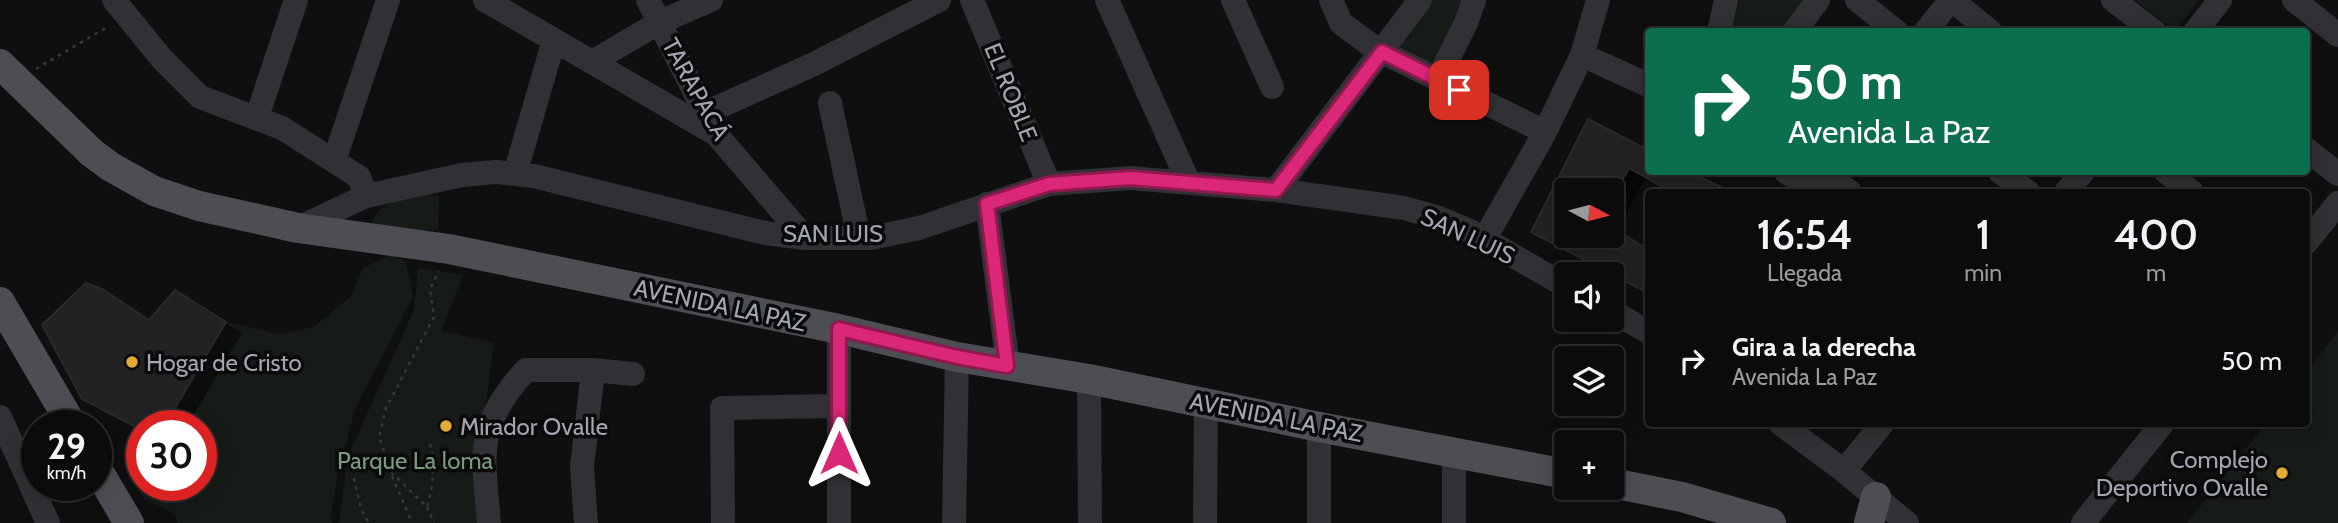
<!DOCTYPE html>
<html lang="es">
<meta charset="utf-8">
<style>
:root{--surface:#0b0b0c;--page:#141415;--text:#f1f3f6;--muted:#9a9b9d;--line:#2b2b2d}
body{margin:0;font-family:Cabin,sans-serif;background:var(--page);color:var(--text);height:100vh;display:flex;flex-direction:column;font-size:26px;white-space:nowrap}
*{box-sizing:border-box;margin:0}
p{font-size:23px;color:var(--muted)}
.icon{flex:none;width:38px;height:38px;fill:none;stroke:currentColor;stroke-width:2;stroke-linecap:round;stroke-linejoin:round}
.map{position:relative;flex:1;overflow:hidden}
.details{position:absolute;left:1645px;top:189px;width:665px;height:238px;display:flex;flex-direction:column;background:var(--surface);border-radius:7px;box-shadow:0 4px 18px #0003,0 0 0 2px var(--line)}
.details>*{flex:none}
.top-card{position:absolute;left:1645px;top:28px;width:665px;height:147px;border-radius:7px;box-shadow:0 4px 18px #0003,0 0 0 2px var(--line);background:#0b6e4f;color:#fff;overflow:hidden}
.needle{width:46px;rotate:97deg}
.tools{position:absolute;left:1554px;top:178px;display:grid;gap:14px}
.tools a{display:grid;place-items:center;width:70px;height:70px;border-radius:7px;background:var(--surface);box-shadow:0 4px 18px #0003,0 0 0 2px var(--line);font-size:35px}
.speed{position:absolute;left:21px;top:410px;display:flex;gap:14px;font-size:35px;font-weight:700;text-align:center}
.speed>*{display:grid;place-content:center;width:91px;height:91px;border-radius:50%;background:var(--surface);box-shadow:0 4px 18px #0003,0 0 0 2px var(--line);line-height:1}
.speed small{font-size:18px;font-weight:400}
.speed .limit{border:10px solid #d22;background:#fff;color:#111}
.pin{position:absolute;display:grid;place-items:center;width:60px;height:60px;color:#fff;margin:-30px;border-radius:14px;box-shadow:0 4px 10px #0006}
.me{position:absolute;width:77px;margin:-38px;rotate:0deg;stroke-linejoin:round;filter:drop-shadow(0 0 5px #0008)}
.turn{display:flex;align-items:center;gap:24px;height:147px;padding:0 28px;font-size:32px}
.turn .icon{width:91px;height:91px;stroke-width:2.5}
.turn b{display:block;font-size:49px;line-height:60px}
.eta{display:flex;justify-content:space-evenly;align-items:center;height:119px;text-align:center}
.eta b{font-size:42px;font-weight:600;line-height:49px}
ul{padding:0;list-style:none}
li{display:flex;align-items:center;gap:21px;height:105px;padding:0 28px}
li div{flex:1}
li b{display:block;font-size:26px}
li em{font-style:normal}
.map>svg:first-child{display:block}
</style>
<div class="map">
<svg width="2338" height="523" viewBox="0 0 2338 523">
<rect width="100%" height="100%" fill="#0f0f10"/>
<path fill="#161b17" d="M1429 0H1465L1436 71 1396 49Z
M1739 0H1811L1786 31 1731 32Z
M2135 0H2199L2175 31Z
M439 195 438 229 408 231 369 228C382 195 408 196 439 195Z
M392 254 406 262 413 297 355 409 337 478 330 520 333 523H177L175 514 144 499 133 484 140 440 142 485H201V425H165L226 322 279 334 314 327 351 296 363 268Z
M418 268 463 275 441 331 494 343 478 461 482 523H339L348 456 414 310Z
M2338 331V523H2187L2265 424H2306L2307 371Z"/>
<path fill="#0007" fill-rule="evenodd" d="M1589 121 1648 152V172H1686L1727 192H1675L1646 177 1616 233 1648 251V292L1533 231ZM1566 191H1612V236H1566Z
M192 302 242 333 188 425H142L150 321Z"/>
<path fill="#222224" stroke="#29292c" stroke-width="2" d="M1588 119 1648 150V172H1690L1731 192H1672L1629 168 1616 191H1566V236H1612V228L1648 249V293L1531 232Z
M86 283 102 289 149 320 175 290 226 322 165 425H142V430L82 399 42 325Z"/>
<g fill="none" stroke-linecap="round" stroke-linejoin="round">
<path stroke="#37383c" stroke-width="2.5" stroke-dasharray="3.5 5" stroke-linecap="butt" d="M36 69 109 26
M430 444C436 464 433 487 427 507L391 472 379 437 386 408 434 317 430 289 439 271
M392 476 412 523
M354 478 361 509 369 523
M427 507 434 523"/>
<path stroke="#313135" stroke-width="24" d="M114 0 162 59 200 97 282 128 359 177 366 196
M485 0 716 134
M648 0 716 134 805 238
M972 0 1049 184
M1107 0 1188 181
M1233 0 1272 87
M1331 0 1341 23 1376 49 1545 132
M1857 0 1897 32
M1952 0 1991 32
M2113 0 2155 32
M2294 0 2338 35
M1719 32 1726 0
M1794 32 1818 0
M1925 32 1951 0
M2195 32 2220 0
M1582 55 1648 85
M592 62 660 22 711 0
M1438 79 1466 23 1474 0
M830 103 859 238
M705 113 812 65 939 0
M257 117 296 0
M2306 149 2338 174
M334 161 388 0
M1786 172 1806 186
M1822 172 1850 192
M2000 172 2028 192
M2166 172 2192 192
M515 174 554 40
M1276 190 1420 0
M1802 192 1818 172
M2066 192 2083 172
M987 204 1008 366
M298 228 366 196 462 175 496 172 534 176 765 233 805 238H871L919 228 1049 184 1130 178 1276 190 1404 208 1439 218 1470 231 1566 286
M1484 240 1545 132 1582 55 1598 0
M2306 243 2338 203
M1612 311 1648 332
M1089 379 1090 523
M0 417 48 523
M1781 424 1844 471 1907 523
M1454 451V523
M1844 471 1882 424
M489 523C483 453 475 425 526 370H593L633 374
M586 523 582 467 593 370
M723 523 722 408 839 406
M839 523V329
M954 523 957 357
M1205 523 1206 403
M1319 523V427
M2083 523 2162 424"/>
<path stroke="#4d4e54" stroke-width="30" d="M0 64 92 153 111 167 154 191 199 206 298 228 449 249 839 329 957 357 1089 379 1319 427 1566 474
M0 302 72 425
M96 467 129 523
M1612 483 1682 497 1771 523
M1869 523 1876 497"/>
</g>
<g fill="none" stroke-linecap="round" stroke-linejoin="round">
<defs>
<path id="route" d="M839 453V329L957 357 1007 366 987 204 1049 184 1130 178 1276 190 1382 52 1459 90"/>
</defs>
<use href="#route" stroke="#8e194d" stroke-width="18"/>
<use href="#route" stroke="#db2777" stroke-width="12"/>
</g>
<g fill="#e2ab36" stroke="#0a0a0b" stroke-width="2.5">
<circle cx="132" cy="362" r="7"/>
<circle cx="446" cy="426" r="7"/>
<circle cx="2282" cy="473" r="7"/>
</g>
<g text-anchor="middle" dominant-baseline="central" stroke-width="7" stroke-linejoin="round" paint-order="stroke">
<g font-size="24" fill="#a1a6b0" stroke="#0a0a0b">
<text transform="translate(696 89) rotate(61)">TARAPACÁ</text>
<text transform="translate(1011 92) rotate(68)">EL ROBLE</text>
<text x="833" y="233">SAN LUIS</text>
<text transform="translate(1468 236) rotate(25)">SAN LUIS</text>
<text transform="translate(720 305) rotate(12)">AVENIDA LA PAZ</text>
<text transform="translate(1276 417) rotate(11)">AVENIDA LA PAZ</text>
</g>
<g font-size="24" fill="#a1a6b0" stroke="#0a0a0b" text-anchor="start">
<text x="146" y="362">Hogar de Cristo</text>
<text x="460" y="426">Mirador Ovalle</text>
<text x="2268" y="459" text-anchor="end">Complejo<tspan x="2268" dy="28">Deportivo Ovalle</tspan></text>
</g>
<g font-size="24" fill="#799a7c" stroke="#0a0a0b">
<text x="415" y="460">Parque La loma</text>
</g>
</g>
</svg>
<div class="tools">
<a><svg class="needle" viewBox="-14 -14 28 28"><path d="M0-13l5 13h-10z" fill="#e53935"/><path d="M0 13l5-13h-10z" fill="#9a9b9d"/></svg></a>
<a><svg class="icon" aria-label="sound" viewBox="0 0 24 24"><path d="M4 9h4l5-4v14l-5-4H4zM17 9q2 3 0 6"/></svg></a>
<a><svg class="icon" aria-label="layers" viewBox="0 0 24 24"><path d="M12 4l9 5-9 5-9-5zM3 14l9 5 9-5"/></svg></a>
<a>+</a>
</div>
<div class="speed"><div>29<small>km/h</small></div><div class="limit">30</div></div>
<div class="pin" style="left:1459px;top:90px;background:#d93025"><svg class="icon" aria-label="arrive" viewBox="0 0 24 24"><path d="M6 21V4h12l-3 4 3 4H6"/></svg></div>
<svg class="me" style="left:839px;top:453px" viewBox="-20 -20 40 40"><path d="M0-17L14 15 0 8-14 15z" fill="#db2777" stroke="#fff" stroke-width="4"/></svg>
<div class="top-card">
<div class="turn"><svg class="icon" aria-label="right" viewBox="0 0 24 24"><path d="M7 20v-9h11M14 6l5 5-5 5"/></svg><div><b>50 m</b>Avenida La Paz</div></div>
</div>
<section class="details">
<div class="eta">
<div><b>16:54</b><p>Llegada</p></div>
<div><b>1</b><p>min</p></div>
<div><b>400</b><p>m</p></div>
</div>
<ul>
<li><svg class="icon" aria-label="right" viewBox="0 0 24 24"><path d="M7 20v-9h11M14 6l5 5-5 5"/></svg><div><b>Gira a la derecha</b><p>Avenida La Paz</p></div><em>50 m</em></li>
</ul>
</section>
</div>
